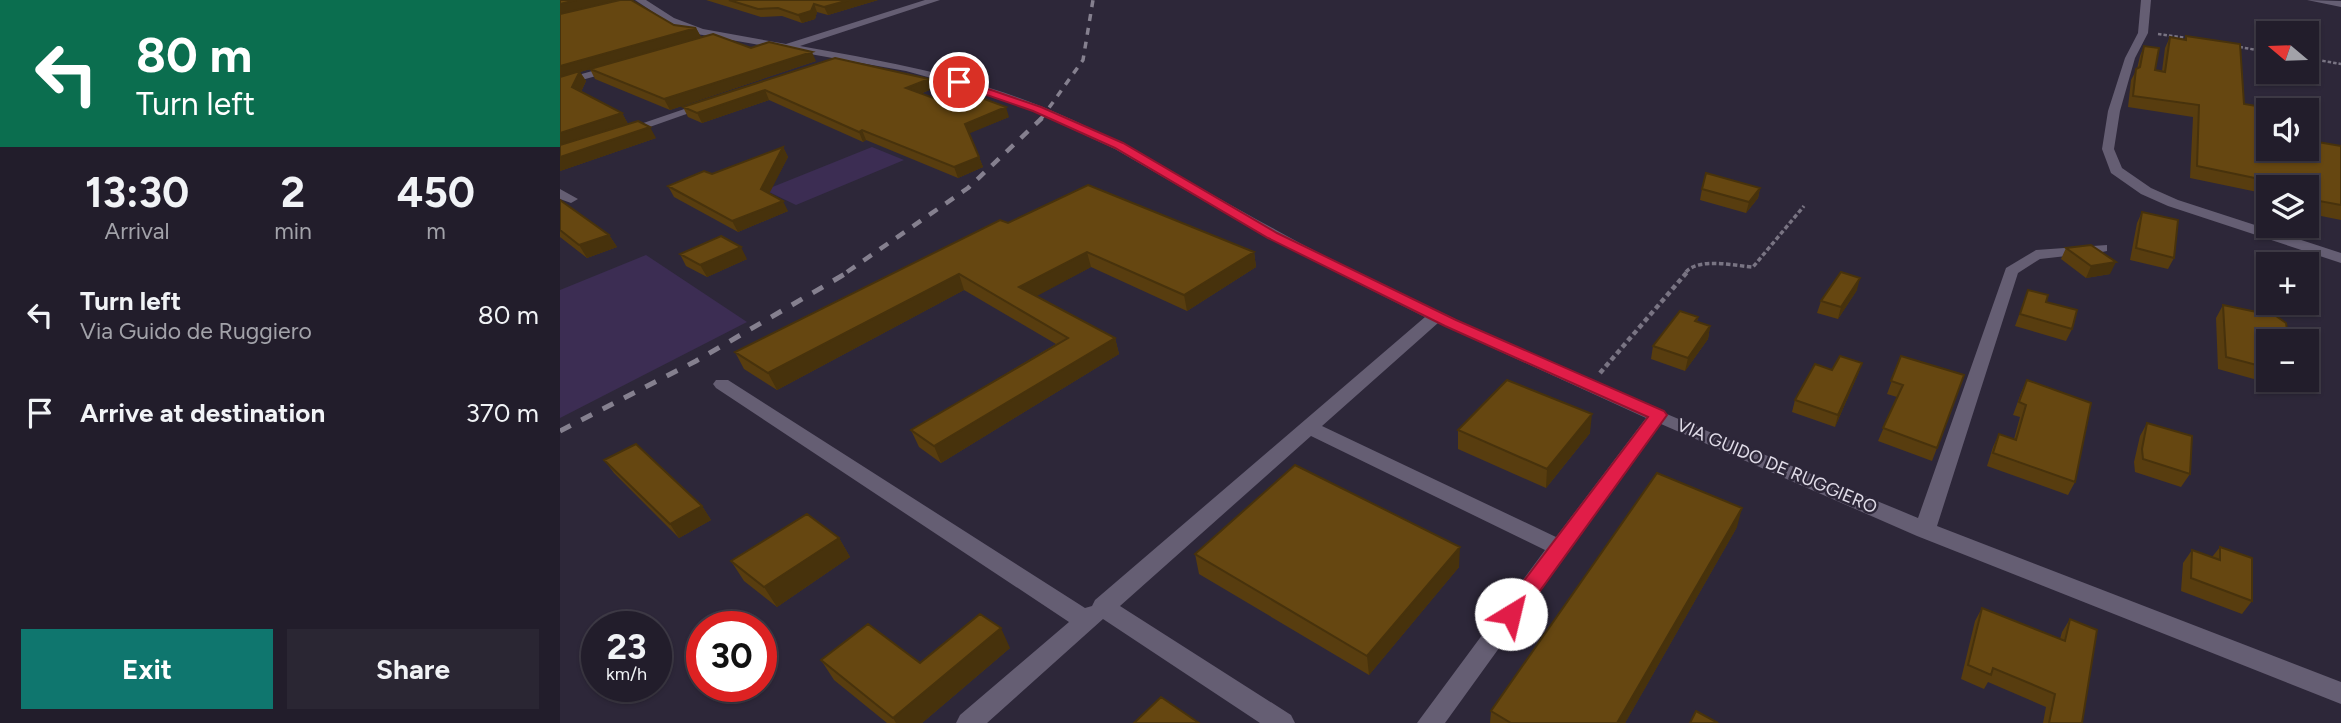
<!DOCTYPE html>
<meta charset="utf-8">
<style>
:root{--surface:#221d2b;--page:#2a2633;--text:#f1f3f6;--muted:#a2a2a9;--line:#3f3b47;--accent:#0f766e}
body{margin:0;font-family:Figtree,sans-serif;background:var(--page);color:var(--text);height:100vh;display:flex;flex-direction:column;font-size:26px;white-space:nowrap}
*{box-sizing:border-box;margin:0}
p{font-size:23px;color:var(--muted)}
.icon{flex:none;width:38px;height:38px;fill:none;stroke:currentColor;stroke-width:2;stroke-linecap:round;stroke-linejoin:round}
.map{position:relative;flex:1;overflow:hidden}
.panel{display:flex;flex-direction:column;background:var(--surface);width:560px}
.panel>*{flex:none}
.banner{background:#0b6e4f;color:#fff;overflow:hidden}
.needle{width:46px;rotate:289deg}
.tools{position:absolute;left:1696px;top:21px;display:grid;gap:14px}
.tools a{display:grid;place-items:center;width:63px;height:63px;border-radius:0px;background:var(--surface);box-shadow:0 2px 5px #0004,0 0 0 2px var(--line);font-size:35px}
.speed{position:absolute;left:21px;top:611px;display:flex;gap:14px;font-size:35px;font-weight:700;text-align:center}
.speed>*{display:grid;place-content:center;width:91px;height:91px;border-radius:50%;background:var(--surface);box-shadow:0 2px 5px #0004,0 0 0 2px var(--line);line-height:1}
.speed small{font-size:18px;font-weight:400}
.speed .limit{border:10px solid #d22;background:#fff;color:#111}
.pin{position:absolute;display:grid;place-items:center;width:60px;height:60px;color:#fff;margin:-30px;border:4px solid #fff;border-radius:50%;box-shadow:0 2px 7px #0007}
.me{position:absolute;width:77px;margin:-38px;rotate:36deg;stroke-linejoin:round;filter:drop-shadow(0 0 5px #0008)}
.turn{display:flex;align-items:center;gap:24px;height:147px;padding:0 21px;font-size:32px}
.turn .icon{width:91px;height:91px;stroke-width:2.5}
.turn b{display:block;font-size:49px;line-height:60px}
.eta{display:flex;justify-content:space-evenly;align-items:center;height:119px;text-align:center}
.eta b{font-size:42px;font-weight:700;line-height:49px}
.cta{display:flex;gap:14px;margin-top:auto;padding:14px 21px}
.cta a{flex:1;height:80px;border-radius:0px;background:var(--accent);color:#fff;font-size:28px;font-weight:700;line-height:80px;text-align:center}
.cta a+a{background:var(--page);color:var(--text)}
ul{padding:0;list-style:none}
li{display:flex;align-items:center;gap:21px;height:98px;padding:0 21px}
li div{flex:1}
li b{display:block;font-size:26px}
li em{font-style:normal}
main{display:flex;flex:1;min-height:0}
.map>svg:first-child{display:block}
</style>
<main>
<section class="panel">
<div class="banner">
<div class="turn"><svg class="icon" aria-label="left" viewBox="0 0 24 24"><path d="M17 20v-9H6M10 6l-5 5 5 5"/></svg><div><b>80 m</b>Turn left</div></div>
</div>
<div class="eta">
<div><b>13:30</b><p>Arrival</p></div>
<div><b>2</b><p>min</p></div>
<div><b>450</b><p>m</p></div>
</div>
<ul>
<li><svg class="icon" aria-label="left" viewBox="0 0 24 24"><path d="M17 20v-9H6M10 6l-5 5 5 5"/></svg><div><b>Turn left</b><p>Via Guido de Ruggiero</p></div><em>80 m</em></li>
<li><svg class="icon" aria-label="arrive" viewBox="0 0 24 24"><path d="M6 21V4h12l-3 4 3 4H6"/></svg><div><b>Arrive at destination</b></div><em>370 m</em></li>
</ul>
<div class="cta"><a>Exit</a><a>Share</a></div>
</section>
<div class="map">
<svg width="1781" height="723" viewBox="0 0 1781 723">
<rect width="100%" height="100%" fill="#2d2739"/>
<path fill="#3c2d53" d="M312 147 344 160 236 205 205 190Z
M86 255 187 322 0 418V290Z"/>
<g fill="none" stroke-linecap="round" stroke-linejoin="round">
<path stroke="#797483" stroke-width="2.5" stroke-dasharray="3.5 2" stroke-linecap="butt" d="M1598 34 1628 38
M1674 46 1708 52
M1746 58 1781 64"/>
<path stroke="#797483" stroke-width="3.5" stroke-dasharray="4.5 2.5" stroke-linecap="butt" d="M1126 272C1139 257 1175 266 1193 267L1244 206"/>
<path stroke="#797483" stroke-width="4.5" stroke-dasharray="5 3.5" stroke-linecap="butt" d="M1040 373 1128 271"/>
<path fill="#655e73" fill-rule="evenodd" d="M75 0H86L114 18 143 29 226 44 365 0H380L240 46C323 61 405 75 483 107 565 141 638 188 716 230 773 262 833 289 891 317 1042 391 1203 453 1358 518L1446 268 1476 250 1547 245V251L1542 252 1480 259 1458 273 1377 526 1781 682V704L1357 536 1101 424 885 723H857L985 550 751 436 560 606 731 715 735 723H700L543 619 427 723H396L400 715 509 622 156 388 153 384 156 380H168L525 608 532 606 535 600 865 317 708 238 555 149 473 111 411 89 346 71 137 34 108 22ZM878 323 1086 418 996 537 762 426Z
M1581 0H1591L1588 33 1575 58 1560 111 1554 149 1562 168 1591 188 1618 200 1781 253V263L1608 206 1581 194 1551 173 1542 149 1548 111 1565 58 1578 33Z
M1747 0 1781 1V7Z
M54 65 58 66V70L0 86V80Z
M142 103 152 105 67 135 57 132Z
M0 189 18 199 11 203 0 199Z"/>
<path stroke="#85808f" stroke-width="3.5" stroke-dasharray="7 7" stroke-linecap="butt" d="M481 119 523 60 533 0"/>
<path stroke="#85808f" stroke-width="4.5" stroke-dasharray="10 10" stroke-linecap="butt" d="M287 272 408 188 482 118"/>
<path stroke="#85808f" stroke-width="5" stroke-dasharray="12 12" stroke-linecap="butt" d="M0 431 136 361 290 271"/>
</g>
<path fill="#583d0f" d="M0 0 114 25 136 28 141 37 256 61 110 110 35 79 30 69 20 72 26 81 21 92 62 113 68 124 96 138 0 171Z
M146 0H318L268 15 257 12 255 19 242 23 222 16 201 17Z
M1626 36 1684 104 1708 149 1781 146V220L1751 214 1749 197 1746 196V187H1708L1707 194 1630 178 1633 117 1568 107 1571 80 1577 69 1580 56 1584 46 1595 70 1602 71 1605 48 1610 37 1624 40Z
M275 58 369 79 372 89 360 94 395 106 449 117 409 133 423 167 398 178 306 140 303 142 209 100 142 123 128 117 123 107Z
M223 147 228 157 209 193 228 211 178 232 114 197 108 186 152 174Z
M1200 188 1198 198 1186 213 1140 200 1142 189Z
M0 200 49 235 57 247 27 258 0 237Z
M1582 212 1614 258 1608 269 1570 260 1577 223Z
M448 223 694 252 696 267 627 311 531 267 476 296 555 338 559 354 381 463 359 447 351 430 496 344 404 290 217 390 184 369 175 352Z
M1506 248 1550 274 1526 278 1501 259Z
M120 254 187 259 147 277 126 266Z
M1297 290 1278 319 1257 313 1261 301Z
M1468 290 1486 302 1512 329 1506 341 1455 326Z
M1663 305 1708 341V380H1734L1726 392 1702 385 1701 381 1658 369 1656 318Z
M1138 317 1137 322 1150 326 1148 339 1125 371 1091 359 1093 346Z
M1341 356 1377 448 1372 461 1318 441 1337 397 1327 394Z
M1302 363 1298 374 1275 427 1232 412 1235 400 1272 370Z
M1467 380 1515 482 1508 495 1427 466 1433 447 1439 434 1454 439 1460 417 1453 415 1461 393Z
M1587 423 1630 474 1621 487 1575 472 1574 462 1580 436Z
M898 430 1030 433 986 488 898 449Z
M44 460 142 506 151 520 119 538 54 473Z
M1177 527 1065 723H930L931 711Z
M279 538 290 557 217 607 184 581 171 561Z
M1660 547 1692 601 1682 614 1621 591 1623 563 1632 550 1652 557Z
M635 554 899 567 809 675 639 574Z
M1422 608 1500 639 1502 632 1510 619 1522 723H1483L1486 707 1428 682 1424 689 1401 679 1415 621Z
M450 648 362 723H327L274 680 261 660 360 663Z"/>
<path fill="#47320c" d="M16 0H58L0 14V4Z
M289 0H318L268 15 264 7Z
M254 4 257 12 255 19 242 23 238 15Z
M136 28 141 37 20 72 26 81 18 98 12 87 0 78V66Z
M252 52 256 61 110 110 104 99Z
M369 79 372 89 349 98 346 88Z
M205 90 209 100 142 123 137 113Z
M446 107 449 117 408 134 405 124Z
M62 113 68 124 0 146V133Z
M90 127 96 138 0 171V157Z
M302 130 306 140 303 142 299 132Z
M223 147 228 157 206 200 201 189Z
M419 157 423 167 398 178 394 167Z
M1200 188 1198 198 1186 213 1189 202Z
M223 201 228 211 178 232 172 221Z
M49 235 57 247 27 258 19 245Z
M181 247 187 259 147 277 140 265Z
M527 252 531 267 464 303 459 287Z
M694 252 696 267 627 311 624 295Z
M1556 262 1550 274 1526 278 1531 266Z
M399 274 404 290 217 390 208 373Z
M1300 278 1297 290 1278 319 1281 307Z
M1150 326 1148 339 1125 371 1128 358Z
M555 338 559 354 381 463 374 446Z
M1302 363 1298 374 1275 427 1278 415Z
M1032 414 1030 433 986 488 987 469Z
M142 506 151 520 119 538 110 524Z
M1182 508 1177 527 1065 723H1057Z
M279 538 290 557 217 607 204 587Z
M900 547 899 567 809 675 807 656Z
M441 628 450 648 362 723H336L333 718Z"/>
<path fill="#664711" stroke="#47320c" stroke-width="2" d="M0 0H16L0 4Z
M60 0H71L114 25 136 28 0 66V14Z
M169 0H289L264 7 254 4 251 11 238 15 218 8 198 9Z
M153 34 191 48 209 42 252 52 104 99 30 69Z
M1626 36 1680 44 1684 104 1720 110H1708V149H1746V140L1781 146V205L1759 201 1756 185 1714 176V182L1637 166 1639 105 1573 96 1576 69 1580 67 1584 46 1599 48 1595 70 1605 72 1610 37 1626 40Z
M275 58 369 79 346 88 395 106 419 97 446 107 405 124 419 157 394 167 302 130 299 132 205 90 137 113 123 107Z
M20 71 12 87 62 113 0 133V77Z
M78 121 90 127 0 157V145Z
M223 147 201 189 223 201 172 221 108 186 144 171 152 174Z
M1146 173 1200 188 1189 202 1142 189Z
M528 185 694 252 624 295 527 252 459 287 555 338 374 446 351 430 508 338 399 274 208 373 175 352 440 220 448 223Z
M0 200 49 235 19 245 0 230Z
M1582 212 1618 220 1614 258 1576 248Z
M161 236 181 247 140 265 120 254Z
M1531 245 1556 262 1531 266 1506 248Z
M1281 272 1300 278 1281 307 1261 301Z
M1468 290 1488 295 1486 302 1517 310 1512 329 1460 314Z
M1663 305 1716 316 1726 323 1729 341H1708V368L1666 357Z
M1120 311 1138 317 1135 321 1150 326 1128 358 1093 346Z
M1280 356 1302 363 1278 415 1235 400 1255 364 1272 370Z
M1341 356 1404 375 1377 448 1323 428 1343 385 1331 381Z
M947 380 1032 414 987 469 898 430Z
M1467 380 1531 403 1515 482 1433 453 1439 434 1456 440 1466 405 1459 402Z
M1587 423 1632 436 1630 474 1583 459 1582 449Z
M76 444 142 506 110 524 44 460Z
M735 465 900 547 807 656 635 554Z
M1097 473 1182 508 1057 723H951L931 711Z
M247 514 279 538 204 587 171 561Z
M1660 547 1692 558V601L1631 578 1632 550 1660 560Z
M1422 608 1505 641 1510 619 1537 630 1522 723H1489L1495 694 1433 668 1431 675 1408 665Z
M420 614 441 628 333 718 261 660 308 624 360 663Z
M601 697 639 723H574Z
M1136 711 1158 723H1130Z"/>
<path fill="#e11d48" stroke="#92132f" stroke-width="2" d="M399 79 481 107 563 143 717 233 896 320 1104 411 1107 415 959 620 951 622 944 620 941 614 944 607 1088 417 885 326 708 238 555 148 473 111 395 84Z"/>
<g text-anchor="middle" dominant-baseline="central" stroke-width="5" stroke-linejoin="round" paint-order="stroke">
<g font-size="18" fill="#e0dce8" stroke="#2d2739">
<text transform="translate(1217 466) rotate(23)">VIA GUIDO DE RUGGIERO</text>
</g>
</g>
</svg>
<div class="tools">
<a><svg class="needle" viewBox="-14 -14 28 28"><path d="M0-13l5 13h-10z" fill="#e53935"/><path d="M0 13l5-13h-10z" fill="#a2a2a9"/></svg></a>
<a><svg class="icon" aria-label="sound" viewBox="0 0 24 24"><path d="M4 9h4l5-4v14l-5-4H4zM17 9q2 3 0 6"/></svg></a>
<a><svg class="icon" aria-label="layers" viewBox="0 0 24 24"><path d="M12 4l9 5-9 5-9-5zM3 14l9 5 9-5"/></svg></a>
<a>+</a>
<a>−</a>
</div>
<div class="speed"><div>23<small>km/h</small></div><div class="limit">30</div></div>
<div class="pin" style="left:399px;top:82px;background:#d93025"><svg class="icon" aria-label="arrive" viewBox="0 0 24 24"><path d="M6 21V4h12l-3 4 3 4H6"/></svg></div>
<svg class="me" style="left:951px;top:614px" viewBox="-20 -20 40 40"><circle r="19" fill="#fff"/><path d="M0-13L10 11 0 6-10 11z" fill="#e11d48"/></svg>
</div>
</main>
